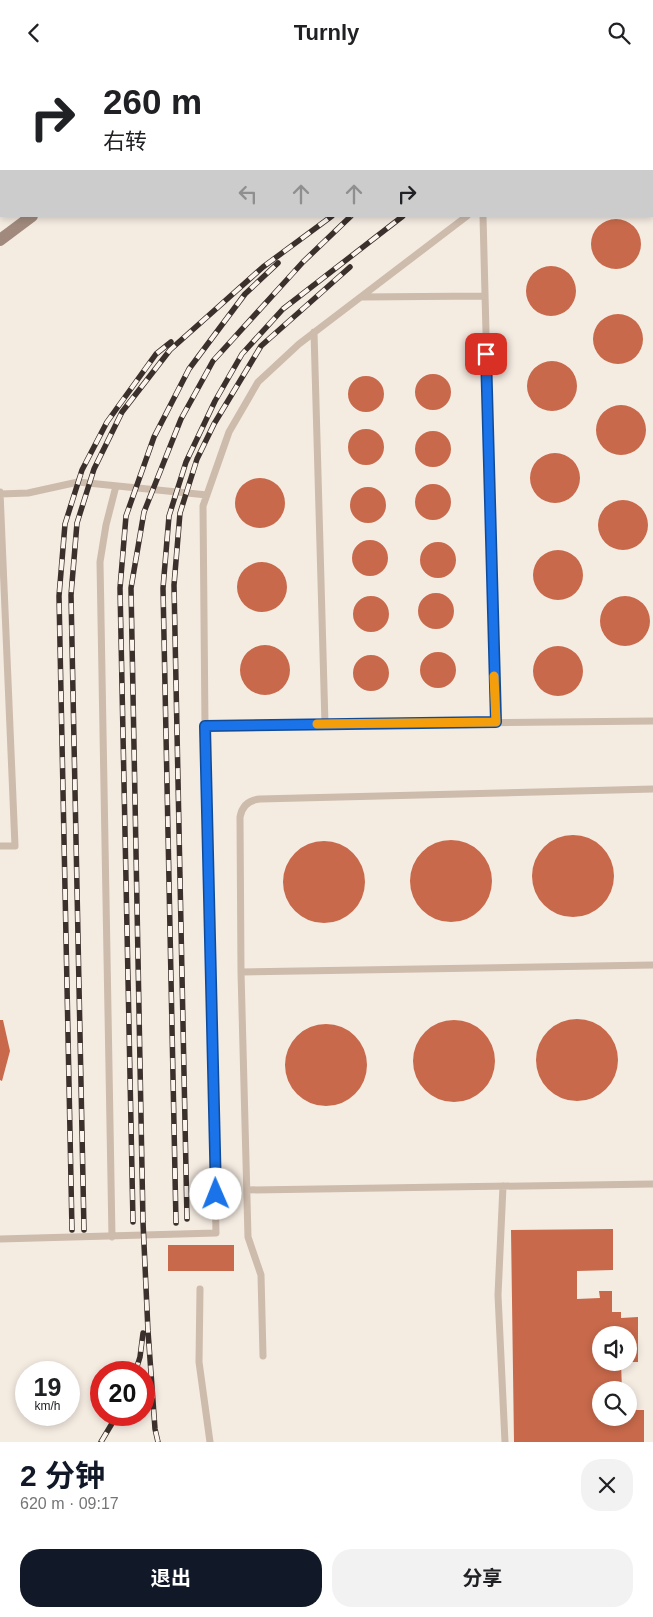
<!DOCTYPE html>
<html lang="zh">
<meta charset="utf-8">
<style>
:root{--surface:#fff;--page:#f2f2f2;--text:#202124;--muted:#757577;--accent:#111827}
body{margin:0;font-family:Arial,"Noto Sans SC",sans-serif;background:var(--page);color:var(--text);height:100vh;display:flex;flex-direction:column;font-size:19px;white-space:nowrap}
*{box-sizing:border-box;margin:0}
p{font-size:16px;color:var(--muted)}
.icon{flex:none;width:28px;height:28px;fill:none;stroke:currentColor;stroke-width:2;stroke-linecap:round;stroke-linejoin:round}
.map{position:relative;height:1377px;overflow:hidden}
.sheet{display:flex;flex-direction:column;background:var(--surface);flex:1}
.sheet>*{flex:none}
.guide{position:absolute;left:0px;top:0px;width:654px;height:152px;box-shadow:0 2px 8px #0003;background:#fff;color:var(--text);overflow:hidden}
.tools{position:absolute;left:592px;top:1261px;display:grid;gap:10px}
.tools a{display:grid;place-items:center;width:45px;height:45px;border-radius:50%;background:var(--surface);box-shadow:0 2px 8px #0003;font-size:25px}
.speed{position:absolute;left:15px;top:1296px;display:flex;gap:10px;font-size:25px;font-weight:700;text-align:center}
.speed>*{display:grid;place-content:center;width:65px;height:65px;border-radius:50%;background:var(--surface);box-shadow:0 2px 8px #0003;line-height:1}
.speed small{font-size:12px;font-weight:400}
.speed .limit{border:8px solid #d22;background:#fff;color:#111}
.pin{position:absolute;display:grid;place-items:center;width:42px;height:42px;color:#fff;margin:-21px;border-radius:10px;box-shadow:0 2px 8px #0006}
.me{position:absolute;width:55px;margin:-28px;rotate:359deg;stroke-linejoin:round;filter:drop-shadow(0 0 4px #0008)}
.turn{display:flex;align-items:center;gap:18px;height:105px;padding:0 20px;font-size:22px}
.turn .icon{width:65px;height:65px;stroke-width:2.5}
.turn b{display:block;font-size:35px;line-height:42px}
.lanes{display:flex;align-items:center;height:48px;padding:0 20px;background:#0003;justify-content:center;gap:25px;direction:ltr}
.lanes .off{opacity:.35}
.round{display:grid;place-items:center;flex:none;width:52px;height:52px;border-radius:20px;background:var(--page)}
.summary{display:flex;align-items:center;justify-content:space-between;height:85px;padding:0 20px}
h1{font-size:30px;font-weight:700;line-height:38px;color:var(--accent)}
.primary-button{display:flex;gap:10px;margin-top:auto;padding:10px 20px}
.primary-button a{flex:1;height:58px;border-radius:20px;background:var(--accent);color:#fff;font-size:20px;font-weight:700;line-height:58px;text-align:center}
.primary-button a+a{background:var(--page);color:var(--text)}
header{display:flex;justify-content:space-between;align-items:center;height:65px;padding:0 20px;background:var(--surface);font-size:22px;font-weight:700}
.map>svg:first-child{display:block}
</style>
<header><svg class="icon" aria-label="back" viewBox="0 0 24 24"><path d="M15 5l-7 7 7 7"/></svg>Turnly<svg class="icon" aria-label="search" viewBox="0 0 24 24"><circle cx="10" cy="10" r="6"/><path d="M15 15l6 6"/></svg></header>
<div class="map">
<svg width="653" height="1377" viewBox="0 0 653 1377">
<rect width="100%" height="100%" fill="#f4ebe1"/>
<path fill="#c8694b" d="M591 179a25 25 0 1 1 50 0a25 25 0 1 1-50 0Z
M526 226a25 25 0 1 1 50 0a25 25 0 1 1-50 0Z
M593 274a25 25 0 1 1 50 0a25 25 0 1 1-50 0Z
M527 321a25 25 0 1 1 50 0a25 25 0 1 1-50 0Z
M415 327a18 18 0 1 1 36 0a18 18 0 1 1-36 0Z
M348 329a18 18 0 1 1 36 0a18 18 0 1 1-36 0Z
M596 365a25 25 0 1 1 50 0a25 25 0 1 1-50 0Z
M348 382a18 18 0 1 1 36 0a18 18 0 1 1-36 0Z
M415 384a18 18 0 1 1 36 0a18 18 0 1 1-36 0Z
M530 413a25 25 0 1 1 50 0a25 25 0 1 1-50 0Z
M235 438a25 25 0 1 1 50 0a25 25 0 1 1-50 0Z
M415 437a18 18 0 1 1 36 0a18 18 0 1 1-36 0Z
M350 440a18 18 0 1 1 36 0a18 18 0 1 1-36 0Z
M598 460a25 25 0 1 1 50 0a25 25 0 1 1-50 0Z
M352 493a18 18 0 1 1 36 0a18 18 0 1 1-36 0Z
M420 495a18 18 0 1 1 36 0a18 18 0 1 1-36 0Z
M533 510a25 25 0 1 1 50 0a25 25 0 1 1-50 0Z
M237 522a25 25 0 1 1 50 0a25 25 0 1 1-50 0Z
M418 546a18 18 0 1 1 36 0a18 18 0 1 1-36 0Z
M353 549a18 18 0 1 1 36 0a18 18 0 1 1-36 0Z
M600 556a25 25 0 1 1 50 0a25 25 0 1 1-50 0Z
M240 605a25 25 0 1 1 50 0a25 25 0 1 1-50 0Z
M533 606a25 25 0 1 1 50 0a25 25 0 1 1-50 0Z
M420 605a18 18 0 1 1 36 0a18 18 0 1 1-36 0Z
M353 608a18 18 0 1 1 36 0a18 18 0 1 1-36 0Z
M532 811a41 41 0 1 1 82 0a41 41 0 1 1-82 0Z
M410 816a41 41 0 1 1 82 0a41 41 0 1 1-82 0Z
M283 817a41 41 0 1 1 82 0a41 41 0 1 1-82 0Z
M536 995a41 41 0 1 1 82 0a41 41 0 1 1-82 0Z
M413 996a41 41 0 1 1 82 0a41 41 0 1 1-82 0Z
M0 955H3L10 986 2 1016 0 1015Z
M285 1000a41 41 0 1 1 82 0a41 41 0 1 1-82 0Z
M613 1164V1205L577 1206V1234L600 1233 599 1226H612V1247H621V1253L638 1252V1297H629V1270H601V1298H621L622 1325H601V1352H631V1345H644V1377H514L511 1165Z
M168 1180H234V1206H168Z"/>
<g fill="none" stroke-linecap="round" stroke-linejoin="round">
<path stroke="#b9a596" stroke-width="2" stroke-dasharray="2.5 2.5" stroke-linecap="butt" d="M126 0 127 1"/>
<path stroke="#cdbbac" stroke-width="7" d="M652 116H653
M483 151 496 657
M361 232 485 231
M314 267 325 659
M0 427 15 781H0
M0 429 28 428 78 417 207 430
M205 661 653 656
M653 724 260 734C248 735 242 741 240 752L241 907 653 900
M241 907 248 1172 261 1210 263 1291
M503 1121 498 1230 505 1377
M247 1125 653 1119
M112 1172 100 497 106 460 116 421
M0 1174 216 1168 205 661 203 441 229 367 258 317 299 279 467 151
M200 1224 199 1297 210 1377"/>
<path stroke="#a18a7d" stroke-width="12" d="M232 1 234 0
M0 175 32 151"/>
<defs>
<path id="rail" d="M537 1 538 0
M568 1 569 0
M187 1154 174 520 180 448 197 394 214 359 261 281 350 202
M133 1157 120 523 126 451 154 372 189 304 245 229 278 198
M176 1158 163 523 169 451 186 397 215 336 242 289 283 244 403 151
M72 1165 59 531 65 459 82 405 107 357 156 289 171 277
M84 1165 71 530 77 458 94 404 122 347 170 285 263 202 332 151
M135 1308 140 1292 143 1268
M101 1377 117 1350
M158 1377 155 1364 148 1266 143 1157 131 523 144 447 181 354 213 296 303 197 351 151"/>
</defs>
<use href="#rail" stroke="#3b302b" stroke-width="5.5"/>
<use href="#rail" stroke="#fbf5ee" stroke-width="4" stroke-dasharray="11" stroke-linecap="butt"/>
</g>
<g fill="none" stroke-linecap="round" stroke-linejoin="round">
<defs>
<path id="route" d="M216 1129 205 661 496 657 486 289"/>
</defs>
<use href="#route" stroke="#114b97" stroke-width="12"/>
<use href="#route" stroke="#1a73e8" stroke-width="9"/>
<path stroke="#f59e0b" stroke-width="9" d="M317 659 496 657 494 611"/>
</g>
</svg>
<div class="tools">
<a><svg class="icon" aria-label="sound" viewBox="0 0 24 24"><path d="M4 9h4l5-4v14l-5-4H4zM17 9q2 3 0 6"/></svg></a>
<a><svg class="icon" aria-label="search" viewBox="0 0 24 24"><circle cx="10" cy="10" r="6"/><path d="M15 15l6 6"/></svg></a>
</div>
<div class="speed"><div>19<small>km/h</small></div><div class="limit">20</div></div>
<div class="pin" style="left:486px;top:289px;background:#d93025"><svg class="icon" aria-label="arrive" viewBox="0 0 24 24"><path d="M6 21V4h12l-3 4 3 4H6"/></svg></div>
<svg class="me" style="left:216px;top:1129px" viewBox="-20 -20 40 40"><circle r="19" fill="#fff"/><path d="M0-13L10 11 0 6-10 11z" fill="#1a73e8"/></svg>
<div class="guide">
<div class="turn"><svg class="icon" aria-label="right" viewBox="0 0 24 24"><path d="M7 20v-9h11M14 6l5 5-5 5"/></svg><div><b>260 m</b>右转</div></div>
<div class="lanes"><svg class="icon off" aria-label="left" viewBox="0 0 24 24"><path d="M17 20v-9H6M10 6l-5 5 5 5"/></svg><svg class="icon off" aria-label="ahead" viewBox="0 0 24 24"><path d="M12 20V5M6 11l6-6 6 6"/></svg><svg class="icon off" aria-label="ahead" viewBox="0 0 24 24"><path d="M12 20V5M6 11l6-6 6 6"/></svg><svg class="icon" aria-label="right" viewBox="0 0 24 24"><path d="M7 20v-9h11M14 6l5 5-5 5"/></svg></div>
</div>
</div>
<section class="sheet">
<div class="summary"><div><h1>2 分钟</h1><p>620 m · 09:17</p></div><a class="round"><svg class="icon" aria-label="close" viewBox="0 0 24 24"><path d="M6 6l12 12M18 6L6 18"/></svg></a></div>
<div class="primary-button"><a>退出</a><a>分享</a></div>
</section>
